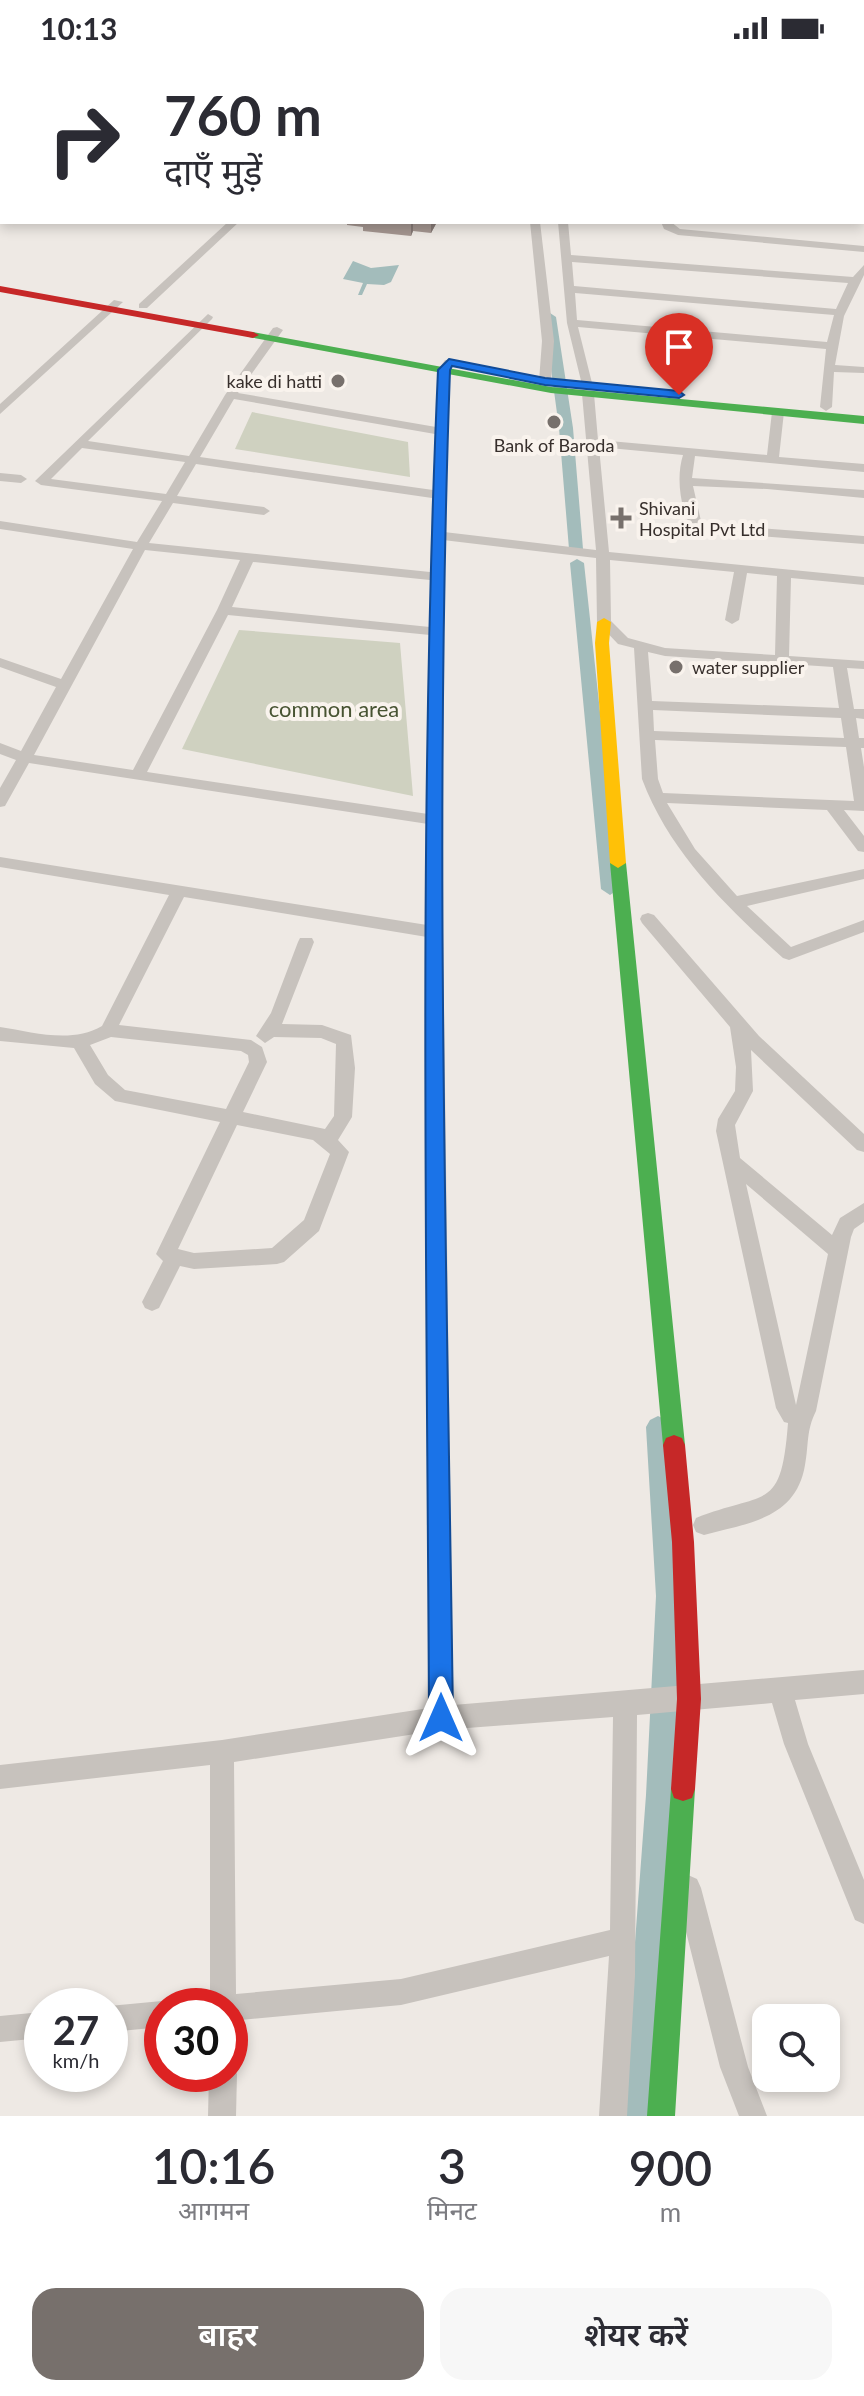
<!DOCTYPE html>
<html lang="hi">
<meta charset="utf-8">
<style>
:root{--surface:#fff;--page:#f7f7f7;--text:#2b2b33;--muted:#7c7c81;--accent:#77706c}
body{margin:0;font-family:Lato,"Noto Sans Devanagari",sans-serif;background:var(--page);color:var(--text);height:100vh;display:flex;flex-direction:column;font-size:30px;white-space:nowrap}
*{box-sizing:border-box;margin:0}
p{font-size:26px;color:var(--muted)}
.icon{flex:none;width:44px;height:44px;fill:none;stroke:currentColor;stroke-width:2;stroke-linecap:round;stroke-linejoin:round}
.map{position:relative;height:2060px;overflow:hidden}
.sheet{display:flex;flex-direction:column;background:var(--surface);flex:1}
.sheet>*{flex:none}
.hud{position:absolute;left:0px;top:0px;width:864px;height:168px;box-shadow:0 4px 12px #0003;background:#fff;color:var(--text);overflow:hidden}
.tools{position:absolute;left:752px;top:1948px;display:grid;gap:16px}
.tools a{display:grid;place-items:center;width:88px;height:88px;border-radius:16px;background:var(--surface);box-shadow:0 4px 12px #0003;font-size:40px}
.speed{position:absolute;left:24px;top:1932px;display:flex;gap:16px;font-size:40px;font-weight:700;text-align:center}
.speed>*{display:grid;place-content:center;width:104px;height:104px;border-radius:50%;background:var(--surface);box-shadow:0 4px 12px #0003;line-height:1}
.speed small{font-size:20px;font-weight:400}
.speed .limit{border:12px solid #d22;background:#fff;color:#111}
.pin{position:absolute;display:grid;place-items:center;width:68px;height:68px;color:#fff;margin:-82px -34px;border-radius:50% 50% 50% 0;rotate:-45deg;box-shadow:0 0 8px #0007}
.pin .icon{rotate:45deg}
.me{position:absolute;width:88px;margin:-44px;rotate:0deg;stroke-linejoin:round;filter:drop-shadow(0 0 6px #0008)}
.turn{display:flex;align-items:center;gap:28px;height:168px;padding:0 32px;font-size:36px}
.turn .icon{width:104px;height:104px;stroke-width:2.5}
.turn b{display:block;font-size:56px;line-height:68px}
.eta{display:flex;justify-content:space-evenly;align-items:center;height:136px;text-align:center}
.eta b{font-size:48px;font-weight:600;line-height:56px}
.button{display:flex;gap:16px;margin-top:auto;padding:16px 32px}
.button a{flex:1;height:92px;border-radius:24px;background:var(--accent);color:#fff;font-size:32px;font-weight:600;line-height:92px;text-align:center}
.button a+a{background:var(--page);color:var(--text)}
.status{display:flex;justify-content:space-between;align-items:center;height:56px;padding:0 40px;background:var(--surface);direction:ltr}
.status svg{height:22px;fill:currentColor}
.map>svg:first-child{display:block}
</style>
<div class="status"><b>10:13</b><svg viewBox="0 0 49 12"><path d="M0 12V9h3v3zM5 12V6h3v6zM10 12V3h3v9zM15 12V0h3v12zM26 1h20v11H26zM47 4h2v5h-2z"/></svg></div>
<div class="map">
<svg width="864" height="2060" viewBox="0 0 864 2060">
<rect width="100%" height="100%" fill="#eee9e4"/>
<path fill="#cfd1c0" d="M252 356 408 386 410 421 235 393Z
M239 574 400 587 413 740 182 693Z"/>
<path fill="#a3bcbb" d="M353 205 371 212 399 209 391 226 384 229 367 228 362 239H358L363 227 343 223Z"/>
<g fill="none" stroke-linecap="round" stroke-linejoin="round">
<path fill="#a3bcbb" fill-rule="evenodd" d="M550 257 556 261 573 372 583 493 576 497 569 493 559 372 544 261Z
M577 503 584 507 619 833 610 839 601 833 570 507Z
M658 1360 666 1364 670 1371 682 1540 674 1739 652 2060H622L646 1739 656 1540 646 1371 650 1364Z"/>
<path fill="#c7c2bd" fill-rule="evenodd" d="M21 0H30L31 2H22Z
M508 0H516L517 2H509Z
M532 0H540L541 2H533Z
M582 0H593L594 2H583Z
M654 0H665L666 2H655Z
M732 0H743L745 2H730Z
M787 0H798L799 2H788Z
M845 0H856L857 2H846Z
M0 14H2V20H0Z
M862 20H864V26H862Z
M862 44H864V50H862Z
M2 55V61L0 62V56Z
M864 83V89L862 90V84Z
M864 121V127L862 128V122Z
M864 152V158L862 159V153Z
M228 166H239L147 252H139V248Z
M530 166H540L554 285 551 325 545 328 539 325 542 285Z
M558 166H568L571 199 853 221 864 209V219L844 260 835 309 864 311V317L834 316 832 351 826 355 820 351 826 293 578 271 593 331 583 333 567 267ZM572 206 848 227 836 253 574 230ZM575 237 834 259 827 286 577 264Z
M661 166H671L680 173 864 190V196L678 179 664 173Z
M114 244 123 246 0 358V348Z
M208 258 213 261 212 263 88 385 189 400 225 339 273 272 277 271 283 274 238 337 436 371 438 314 445 304H453L455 306 450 314 444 476 596 494 582 338 588 335 594 338 598 384 767 399 772 356 778 352 784 356 779 401 864 408V416L695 400 692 422 864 434V442L767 433 693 430 701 465 717 469 864 480V488L717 477 691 471C680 451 676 421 683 399L599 391 609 496 864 521V529L791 522 789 600 864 605V613L847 612 854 653H864V663L856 662 859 682H864V692H861L864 711V755L844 754 864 780V796L858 795 827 754 667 747 695 793 737 840 864 813V823L747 850 791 891 864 864V876L789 904 783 902C725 849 670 797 642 723L634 592 618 588 597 566 596 502 443 484V876L453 1649 864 1614V1638L795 1644 808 1688 864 1824V1868L855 1864 784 1688 772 1647 637 1659 635 1919 627 2060H599L609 1900 401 1949 230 1965V1950H210V1709L0 1733V1709L222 1684 429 1652 427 881 184 841 119 969 251 984 262 991 267 1006 243 1056 325 1073 334 1060 336 988 321 982 274 981 265 987 256 980 271 957 298 886 300 882H312L314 886 282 968 322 969 351 979 355 1012 352 1061 338 1084 349 1096 319 1175 284 1206 277 1208 194 1213 180 1210 159 1252 152 1255 145 1252 142 1246 163 1205 156 1198 220 1066 115 1045 95 1028 74 992 0 985V971C33 976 71 988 102 970L169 839 0 811V801L427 869 428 768 29 707 5 750 0 751V732L16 704 0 698V687L21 695 56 631 0 611V602L61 623 133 493 0 473V465L137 486 162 445 41 429 35 425ZM234 343 435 378 433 434 200 401ZM82 392 185 406 166 438 51 423ZM196 408 432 442 430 516 149 487 173 447 264 459 270 455 264 451 177 440ZM145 494 240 504 217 554 133 714 34 699ZM610 504 734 516 725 564 732 568 739 564 747 517 777 520 775 599 665 592 628 582 611 565ZM253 506 430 524V571L232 551ZM228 559 430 579 428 758 147 716ZM648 596 665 600 833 611 839 652 652 645ZM653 654 841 662 844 682 654 675ZM655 684 846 691 854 745 663 737 658 723ZM111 981 241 995 248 999 249 1006 226 1053 125 1034 108 1019 90 989ZM237 1069 313 1084 330 1098 304 1164 272 1192 194 1197 178 1193ZM613 1661 610 1874 401 1923 236 1938 234 1706 441 1674Z
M0 417 21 419 27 423 21 427 0 425Z
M648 857 654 859 759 980 864 1078V1096L857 1094 751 994 753 1035 735 1069 740 1102 832 1179 840 1162 864 1147V1166L854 1173 851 1181 816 1355C806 1375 809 1388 805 1409 796 1463 748 1467 704 1479L696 1476 693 1469 696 1462C767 1434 781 1457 788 1367L784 1366 776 1352 716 1075 718 1063 735 1035 736 1011 730 971 642 867 640 863 642 859ZM746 1128 828 1198 796 1349Z
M688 1819 697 1823 701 1832 748 2011 767 2060H739L720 2011 675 1832 679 1823Z
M162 1945 172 1950H162V1971L110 1976 109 1950Z
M42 1956V1982L0 1986V1960Z
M230 2007 237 2018 236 2060H208L209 2018H230Z"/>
<path fill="#4caf50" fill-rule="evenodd" d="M253 276 551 331 864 360V368L551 337 249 281 247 279Z
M618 802 626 807 685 1389 682 1396 674 1399 666 1396 663 1389 610 807Z
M683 1721 692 1724 695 1733 675 2060H647L671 1733 674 1724Z"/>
<path fill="#ffc107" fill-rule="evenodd" d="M604 562 611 566 609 587 626 807 618 812 610 807 595 587 597 566Z"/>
<path fill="#c62828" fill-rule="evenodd" d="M0 230 253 276 259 279 253 282 0 236Z
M674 1379 682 1382 685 1389 694 1486 701 1643 695 1733 692 1742 683 1745 674 1742 671 1733 677 1643 672 1486 663 1389 666 1382Z"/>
</g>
<path fill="#a49690" d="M347 166H437L431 177 413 175 411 180 363 175V171L347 169Z"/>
<path fill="#867a76" d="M411 166H413V175L411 180Z
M431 166H437L431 177Z"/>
<path fill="#1a73e8" stroke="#114b97" stroke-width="2" d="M449 303 545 322 679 335 684 339 679 342 545 329 452 310 450 314C434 763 447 1213 453 1662L449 1670 441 1674 432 1670 429 1662C427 1213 418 763 438 314Z"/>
<g fill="#77706c" stroke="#f9f3ed" stroke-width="3">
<circle cx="338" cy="325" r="8"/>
<circle cx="554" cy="366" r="8"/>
<path d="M617 450h8v8h8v8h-8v8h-8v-8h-8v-8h8z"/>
<circle cx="676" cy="611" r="8"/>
</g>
<g text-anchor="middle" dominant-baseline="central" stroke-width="8" stroke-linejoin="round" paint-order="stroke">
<g font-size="18" fill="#372f2c" stroke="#f9f3ed" text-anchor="start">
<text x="322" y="325" text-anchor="end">kake di hatti</text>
<text x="554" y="389" text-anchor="middle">Bank of Baroda</text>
<text x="639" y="452">Shivani<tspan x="639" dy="21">Hospital Pvt Ltd</tspan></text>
<text x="692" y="611">water supplier</text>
</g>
<g font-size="22" fill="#475332" stroke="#f9f3ed">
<text x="334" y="652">common area</text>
</g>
</g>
</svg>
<div class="tools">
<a><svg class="icon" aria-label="search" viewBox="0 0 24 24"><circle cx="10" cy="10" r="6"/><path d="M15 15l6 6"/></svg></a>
</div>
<div class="speed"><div>27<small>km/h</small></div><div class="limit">30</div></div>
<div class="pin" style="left:679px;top:339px;background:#d93025"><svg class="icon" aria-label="arrive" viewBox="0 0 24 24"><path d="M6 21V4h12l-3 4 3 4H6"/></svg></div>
<svg class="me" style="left:441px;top:1662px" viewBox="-20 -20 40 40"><path d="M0-17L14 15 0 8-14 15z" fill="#1a73e8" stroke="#fff" stroke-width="4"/></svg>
<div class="hud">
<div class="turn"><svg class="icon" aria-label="right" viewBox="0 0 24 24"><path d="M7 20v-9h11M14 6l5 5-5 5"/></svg><div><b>760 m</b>दाएँ मुड़ें</div></div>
</div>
</div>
<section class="sheet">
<div class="eta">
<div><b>10:16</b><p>आगमन</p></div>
<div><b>3</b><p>मिनट</p></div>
<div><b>900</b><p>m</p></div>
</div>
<div class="button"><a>बाहर</a><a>शेयर करें</a></div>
</section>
